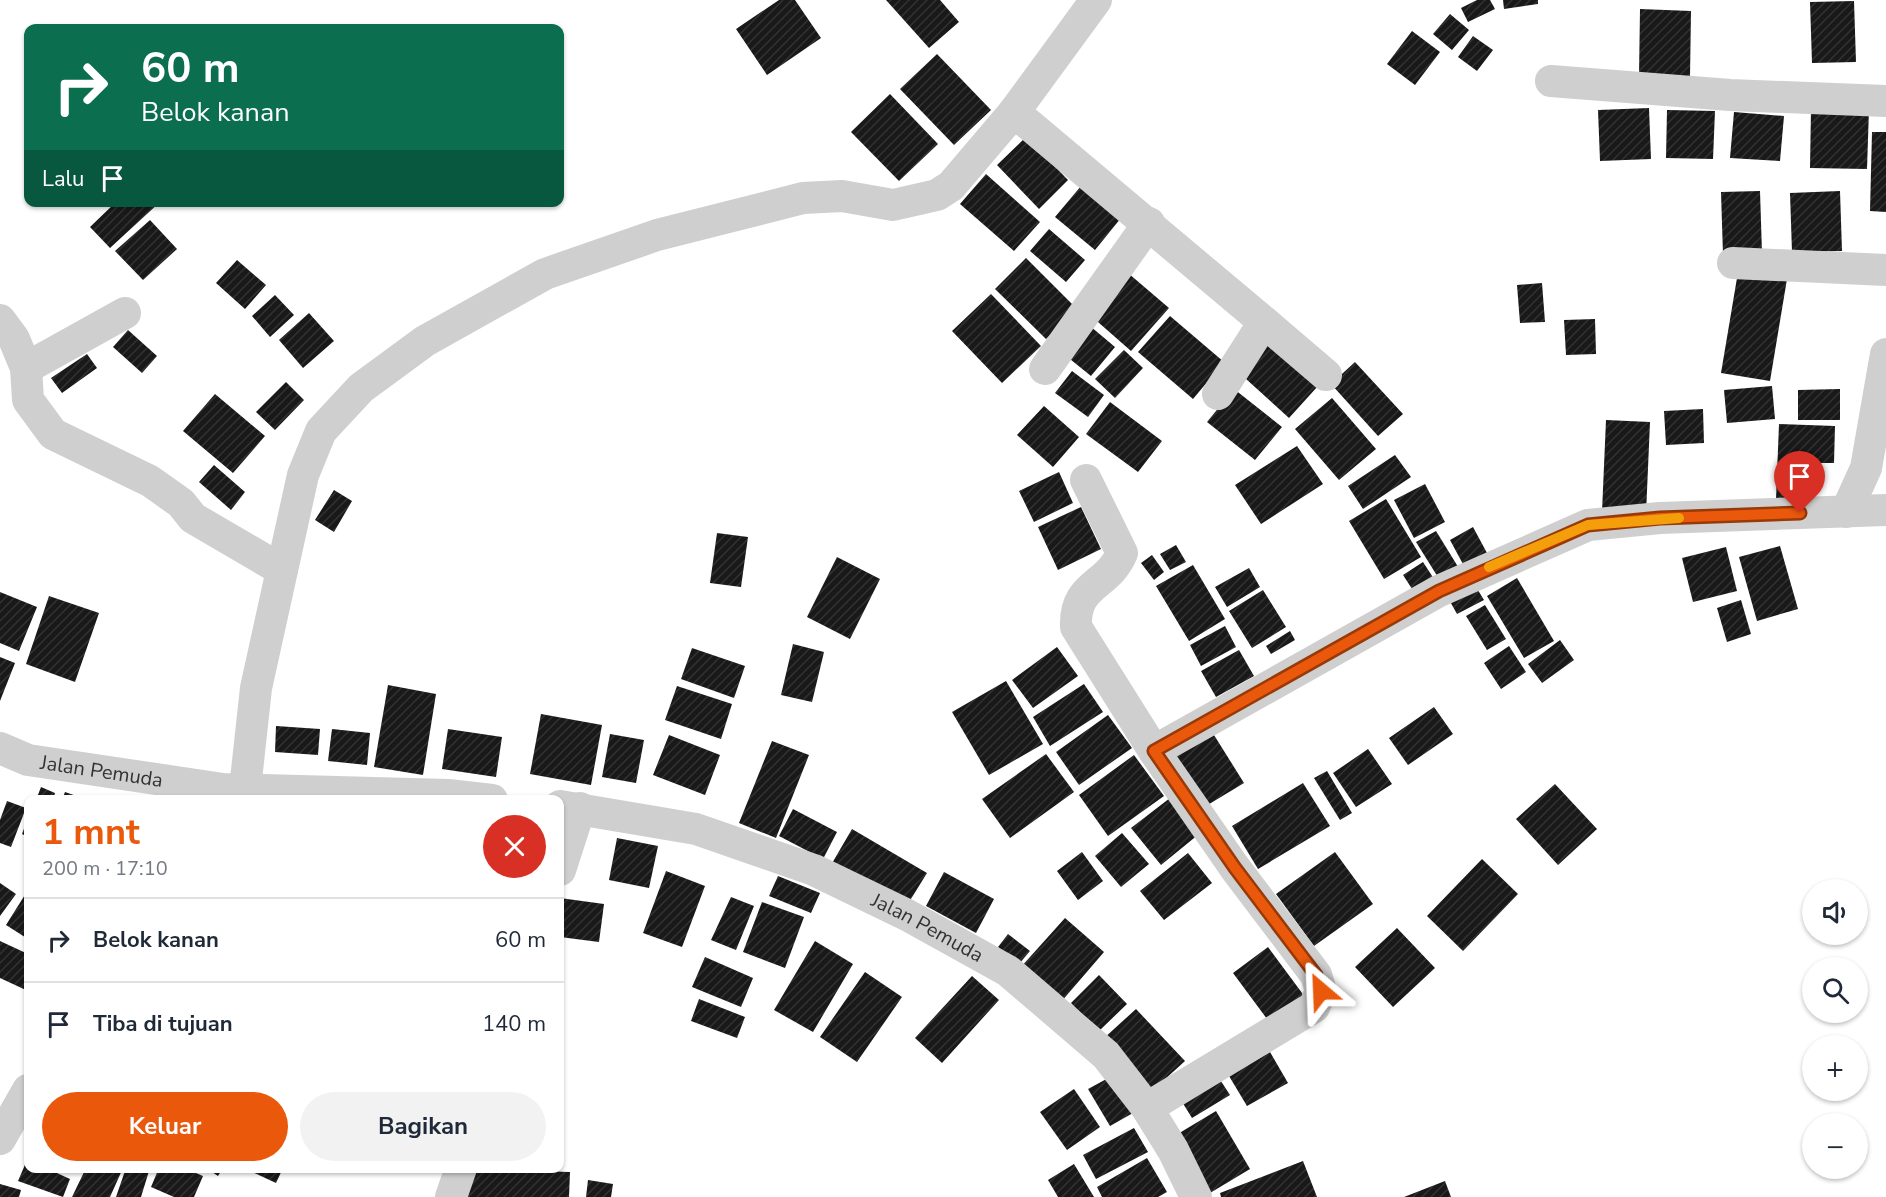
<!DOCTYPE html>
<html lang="id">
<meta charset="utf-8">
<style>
:root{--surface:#fff;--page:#f2f2f3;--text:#1f2937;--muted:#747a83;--line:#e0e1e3;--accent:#ea580c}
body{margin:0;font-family:"Nunito Sans",sans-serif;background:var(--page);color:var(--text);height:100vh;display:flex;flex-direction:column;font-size:22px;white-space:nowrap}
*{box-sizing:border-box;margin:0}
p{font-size:20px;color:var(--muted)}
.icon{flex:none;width:33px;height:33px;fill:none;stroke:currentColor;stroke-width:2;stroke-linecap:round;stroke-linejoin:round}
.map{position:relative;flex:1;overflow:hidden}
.details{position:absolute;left:24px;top:795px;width:540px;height:378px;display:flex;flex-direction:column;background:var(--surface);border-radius:12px;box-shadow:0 2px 4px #0004}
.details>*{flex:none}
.guide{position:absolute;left:24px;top:24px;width:540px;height:183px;border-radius:12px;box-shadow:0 2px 4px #0004;background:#0b6e4f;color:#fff;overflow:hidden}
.tools{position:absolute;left:1802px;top:879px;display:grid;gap:12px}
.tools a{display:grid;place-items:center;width:66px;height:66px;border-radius:50%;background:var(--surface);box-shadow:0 2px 4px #0004;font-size:30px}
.pin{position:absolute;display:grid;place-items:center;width:51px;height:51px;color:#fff;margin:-62px -26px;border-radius:50% 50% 50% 0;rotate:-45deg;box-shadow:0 0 6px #0007}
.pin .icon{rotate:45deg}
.me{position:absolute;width:66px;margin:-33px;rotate:334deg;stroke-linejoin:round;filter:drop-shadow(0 0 4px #0008)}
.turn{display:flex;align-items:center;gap:21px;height:126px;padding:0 18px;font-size:27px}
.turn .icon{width:78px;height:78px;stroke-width:2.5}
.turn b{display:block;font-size:42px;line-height:51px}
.then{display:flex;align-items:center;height:57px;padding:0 18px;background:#0003;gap:12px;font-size:22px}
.round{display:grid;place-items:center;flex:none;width:63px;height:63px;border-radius:32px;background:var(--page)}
.headline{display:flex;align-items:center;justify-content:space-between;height:102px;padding:0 18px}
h1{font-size:36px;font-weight:700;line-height:45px;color:var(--accent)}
.primary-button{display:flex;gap:12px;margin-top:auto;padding:12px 18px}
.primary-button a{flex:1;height:69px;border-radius:36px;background:var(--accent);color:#fff;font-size:24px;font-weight:700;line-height:69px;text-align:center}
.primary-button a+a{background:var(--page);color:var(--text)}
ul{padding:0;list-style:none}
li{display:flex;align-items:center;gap:18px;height:84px;padding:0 18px;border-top:2px solid var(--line)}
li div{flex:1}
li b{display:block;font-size:22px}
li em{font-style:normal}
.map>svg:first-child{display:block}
</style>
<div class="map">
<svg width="1886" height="1197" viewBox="0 0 1886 1197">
<defs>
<pattern id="building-hatch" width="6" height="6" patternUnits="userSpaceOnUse" patternTransform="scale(1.5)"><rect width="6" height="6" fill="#191919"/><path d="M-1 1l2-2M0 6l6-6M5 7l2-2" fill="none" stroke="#323232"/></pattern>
</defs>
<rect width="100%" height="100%" fill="#fff"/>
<path fill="url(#building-hatch)" d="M779 0H795L821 38 767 75 736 29Z
M886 0H940L959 22 929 48Z
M1477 0H1490L1495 9 1468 22 1461 8Z
M1503 0H1538V4L1504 9Z
M1854 1 1856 62 1812 63 1810 2Z
M1640 9 1691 11 1690 77 1639 76Z
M1450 14 1469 30 1452 50 1433 34Z
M1412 31 1440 52 1415 85 1387 64Z
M1473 36 1493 50 1477 71 1458 57Z
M937 54 991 110 954 145 900 89Z
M890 94 938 144 899 181 851 132Z
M1649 108 1651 159 1600 161 1598 110Z
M1811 109H1869L1867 169 1810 168Z
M1667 110 1715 111 1713 159 1666 158Z
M1734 112 1784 116 1780 161 1730 158Z
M1872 132H1886V212L1870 211Z
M1026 137 1068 180 1039 209 997 165Z
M986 174 1040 222 1014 251 960 204Z
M1081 186 1121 218 1095 250 1055 217Z
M1760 191 1762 253 1723 255 1721 192Z
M1840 191 1842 251 1792 252 1790 193Z
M116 202H160L110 248 90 227Z
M150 220 177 249 143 280 115 251Z
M1049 229 1085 260 1066 282 1030 251Z
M1026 258 1077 309 1046 339 995 289Z
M237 260 266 285 245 309 216 283Z
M1738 272 1787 279 1770 381 1721 373Z
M1128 273 1169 308 1131 351 1090 315Z
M1542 283 1545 322 1520 323 1517 285Z
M991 294 1041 346 1002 383 952 331Z
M275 295 294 315 270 337 252 316Z
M309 313 334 341 303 368 279 340Z
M1170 316 1224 362 1193 399 1138 352Z
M1595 319 1596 354 1566 355 1564 320Z
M1090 326 1115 347 1091 376 1065 355Z
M128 330 157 356 142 373 113 347Z
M1264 337 1318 386 1289 418 1235 369Z
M1124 350 1143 368 1115 398 1095 379Z
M87 354 97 368 62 393 51 378Z
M1355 362 1403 414 1378 436 1331 384Z
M1072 371 1104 395 1088 417 1055 393Z
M286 382 304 400 275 430 256 412Z
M1772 386 1775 419 1727 423 1724 390Z
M1234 389 1282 427 1255 460 1207 422Z
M1840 389V420H1798V390Z
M215 394 265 436 233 473 183 431Z
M1332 398 1376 449 1339 480 1295 429Z
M1110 402 1162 441 1138 472 1086 434Z
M1044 406 1079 437 1053 467 1017 435Z
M1703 409 1704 443 1666 445 1664 411Z
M1606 420 1650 422 1646 514 1602 512Z
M1779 424 1835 426 1834 463H1810L1809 500 1776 499Z
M1297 446 1323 484 1261 524 1235 485Z
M1395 455 1411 477 1363 509 1348 486Z
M214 465 245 492 231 510 199 482Z
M1059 472 1073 503 1034 522 1019 491Z
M1425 484 1445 522 1414 538 1394 500Z
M334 490 352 501 334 532 315 520Z
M1386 499 1421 557 1384 579 1349 521Z
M1081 507 1101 549 1058 570 1038 527Z
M1473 527 1487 553 1464 566 1450 540Z
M1436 531 1460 570 1441 582 1416 542Z
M717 533 748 537 741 587 710 583Z
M1176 545 1186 562 1170 570 1160 554Z
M1780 546 1798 609 1757 621 1739 557Z
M1726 547 1737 591 1693 602 1682 558Z
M1152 555 1164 572 1154 580 1141 563Z
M837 557 880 579 850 639 807 617Z
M1423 562 1436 582 1416 595 1403 575Z
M1193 565 1225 619 1189 641 1156 586Z
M1249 568 1260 587 1227 607 1215 587Z
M1517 578 1554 641 1524 658 1487 596Z
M1473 582 1484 600 1457 614 1447 596Z
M1263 590 1286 627 1252 648 1229 611Z
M0 592 37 607 19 651 0 643Z
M49 596 99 613 75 682 26 664Z
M1741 600 1751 634 1727 642 1717 608Z
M1485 605 1506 639 1487 650 1466 616Z
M1225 626 1236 647 1201 666 1190 645Z
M1290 631 1295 640 1271 654 1266 646Z
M1560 640 1574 660 1542 683 1528 664Z
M793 644 824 652 812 702 781 695Z
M1509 646 1526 672 1501 689 1484 663Z
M1057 647 1078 676 1033 708 1012 680Z
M692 648 745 666 734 698 681 679Z
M1239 650 1254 676 1216 697 1201 671Z
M0 657 15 663 0 701Z
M1006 681 1043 744 989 775 952 712Z
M1084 684 1103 712 1050 746 1033 717Z
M388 685 436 694 423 775 374 767Z
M677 686 732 704 721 739 665 720Z
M1434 707 1453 734 1408 765 1389 738Z
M541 714 602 725 591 785 530 774Z
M1108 715 1132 748 1079 785 1056 752Z
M276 726 320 729 318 755 275 752Z
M1209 727 1244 783 1201 809 1166 753Z
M332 729 370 733 367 765 328 761Z
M448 729 502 737 496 777 442 769Z
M610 734 644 740 636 783 602 777Z
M669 735 720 755 705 795 653 775Z
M772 741 809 755 776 838 739 823Z
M1368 749 1392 784 1356 807 1333 773Z
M1046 754 1074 792 1010 838 982 799Z
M1134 755 1164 796 1108 836 1079 795Z
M1327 771 1352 813 1340 820 1314 778Z
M1303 783 1330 826 1258 869 1232 826Z
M1555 784 1597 829 1558 865 1516 819Z
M41 787 55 793 53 800H36Z
M65 792 85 799V800H62Z
M1170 798 1199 834 1161 865 1131 828Z
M7 801 26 808 11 847 0 843V820Z
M793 809 837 832 823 859 779 836Z
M28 818V837L22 834Z
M852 829 927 873 906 907 831 865Z
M1122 833 1149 864 1121 887 1095 856Z
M617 838 658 846 649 888 609 880Z
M1082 852 1103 881 1078 900 1057 871Z
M1335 852 1373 904 1314 946 1276 894Z
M1188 853 1212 883 1164 920 1140 891Z
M1482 859 1518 894 1463 951 1427 916Z
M666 871 705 886 682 947 643 933Z
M944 872 994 899 976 933 926 906Z
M778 876 820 893 811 913 769 896Z
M0 883 16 894 0 916Z
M28 890V939L6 925Z
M731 897 754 906 736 950 711 940Z
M560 898 604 904 599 942 560 937Z
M762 902 804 917 785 968 743 952Z
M1065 918 1104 952 1061 1002 1021 967Z
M1397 928 1435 968 1393 1007 1355 967Z
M1008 934 1030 951 1019 964 998 947Z
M0 941 28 954V991L0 978Z
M815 941 853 964 813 1032 774 1010Z
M1268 947 1305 997 1270 1023 1233 973Z
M705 957 753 978 741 1007 692 987Z
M865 972 902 997 857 1062 820 1037Z
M1099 975 1127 1004 1099 1031 1071 1003Z
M972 976 999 1000 942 1063 915 1038Z
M699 999 745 1017 737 1038 691 1021Z
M1136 1009 1185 1061 1152 1091 1103 1039Z
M1270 1052 1288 1083 1247 1106 1229 1076Z
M1217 1075 1230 1095 1192 1118 1179 1097Z
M1112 1076 1133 1113 1110 1126 1088 1089Z
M1074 1089 1100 1127 1067 1150 1040 1112Z
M1216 1111 1250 1169 1210 1193 1176 1135Z
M1134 1128 1148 1152 1096 1179 1083 1155Z
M1147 1158 1167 1192 1158 1197H1102L1097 1187Z
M27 1160 28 1168H46L70 1179 63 1197 18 1181Z
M1303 1161 1317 1197H1221L1220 1193Z
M1074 1164 1094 1197H1058L1048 1180Z
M86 1168H123L110 1197H72Z
M126 1168 149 1171 141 1197H116Z
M159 1168H184L203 1176 194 1197H174L151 1187Z
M206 1168H223L218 1176Z
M244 1168H283L276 1183Z
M464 1169 570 1172 569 1197H463Z
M588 1180 613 1184 611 1197H586Z
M1445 1181 1451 1197H1404Z
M0 1184 21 1190 19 1197H0Z"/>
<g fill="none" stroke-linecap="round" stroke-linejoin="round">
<g stroke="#cfcfcf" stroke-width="32">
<path d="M1551 81 1730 95 1886 101"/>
<path d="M1014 112 1264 322 1218 394"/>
<path d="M1733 263 1886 270"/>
<path d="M0 320 14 339 26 368 28 400 53 434 150 481 181 503 193 518 282 570"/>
<path d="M1264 322 1326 375"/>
<path d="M26 368 125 313"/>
<path d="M1045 369 1149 223"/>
<path d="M1086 480 1122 553C1108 587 1074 583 1076 627L1154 751 1235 868 1316 975 1321 991 1314 1007 1147 1108"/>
<path d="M1846 512 1866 468 1886 354"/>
<path id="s1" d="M0 748 28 760 223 789 448 795 492 800"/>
<path d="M1154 751 1439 591 1588 525 1660 518 1886 510"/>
<path d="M245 789 256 688 303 475 321 431 361 388 425 341 545 274 657 235 803 198 842 196 893 205 937 195 951 186 1014 112 1096 0"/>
<path id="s2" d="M560 806 696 829 814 870 907 915 1008 971 1106 1055 1147 1108 1173 1150 1196 1197"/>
<path d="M560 870 580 808"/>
<path d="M0 1139 28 1090"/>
<path d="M451 1197 461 1168"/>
</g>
</g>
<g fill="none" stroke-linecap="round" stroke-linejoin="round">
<defs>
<path id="route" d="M1321 991 1316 975 1235 868 1154 751 1439 591 1588 525 1660 518 1800 513"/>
</defs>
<use href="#route" stroke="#983908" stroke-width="15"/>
<use href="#route" stroke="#ea580c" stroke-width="10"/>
<path stroke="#f59e0b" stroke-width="10" d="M1489 567 1588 525 1679 518"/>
</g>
<g text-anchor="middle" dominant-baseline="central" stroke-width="6" stroke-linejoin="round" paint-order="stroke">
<g font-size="20" fill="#323232" stroke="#fff">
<text stroke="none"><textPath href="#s1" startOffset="105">Jalan Pemuda</textPath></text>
<text stroke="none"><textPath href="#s2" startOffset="390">Jalan Pemuda</textPath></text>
</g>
</g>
</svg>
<div class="tools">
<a><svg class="icon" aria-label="sound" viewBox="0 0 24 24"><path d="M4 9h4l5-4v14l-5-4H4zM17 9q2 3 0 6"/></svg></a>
<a><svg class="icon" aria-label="search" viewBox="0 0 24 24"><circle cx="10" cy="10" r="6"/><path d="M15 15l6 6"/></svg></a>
<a>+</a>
<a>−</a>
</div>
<div class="pin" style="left:1800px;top:513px;background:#d93025"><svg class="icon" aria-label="arrive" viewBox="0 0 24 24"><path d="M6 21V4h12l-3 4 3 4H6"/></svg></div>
<svg class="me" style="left:1321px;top:991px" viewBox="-20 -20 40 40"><path d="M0-17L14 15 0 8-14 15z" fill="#ea580c" stroke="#fff" stroke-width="4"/></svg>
<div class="guide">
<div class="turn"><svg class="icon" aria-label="right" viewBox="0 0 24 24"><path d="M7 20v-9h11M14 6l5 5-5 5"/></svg><div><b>60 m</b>Belok kanan</div></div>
<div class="then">Lalu<svg class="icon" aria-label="arrive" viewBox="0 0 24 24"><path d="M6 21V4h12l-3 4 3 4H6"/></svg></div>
</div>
<section class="details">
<div class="headline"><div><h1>1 mnt</h1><p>200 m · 17:10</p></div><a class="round" style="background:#d93025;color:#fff"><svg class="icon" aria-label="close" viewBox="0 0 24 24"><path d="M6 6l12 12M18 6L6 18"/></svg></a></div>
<ul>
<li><svg class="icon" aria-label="right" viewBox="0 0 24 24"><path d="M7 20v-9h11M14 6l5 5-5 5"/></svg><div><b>Belok kanan</b></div><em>60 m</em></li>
<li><svg class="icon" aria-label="arrive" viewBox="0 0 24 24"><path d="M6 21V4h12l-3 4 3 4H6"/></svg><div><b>Tiba di tujuan</b></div><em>140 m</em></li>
</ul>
<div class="primary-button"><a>Keluar</a><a>Bagikan</a></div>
</section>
</div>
